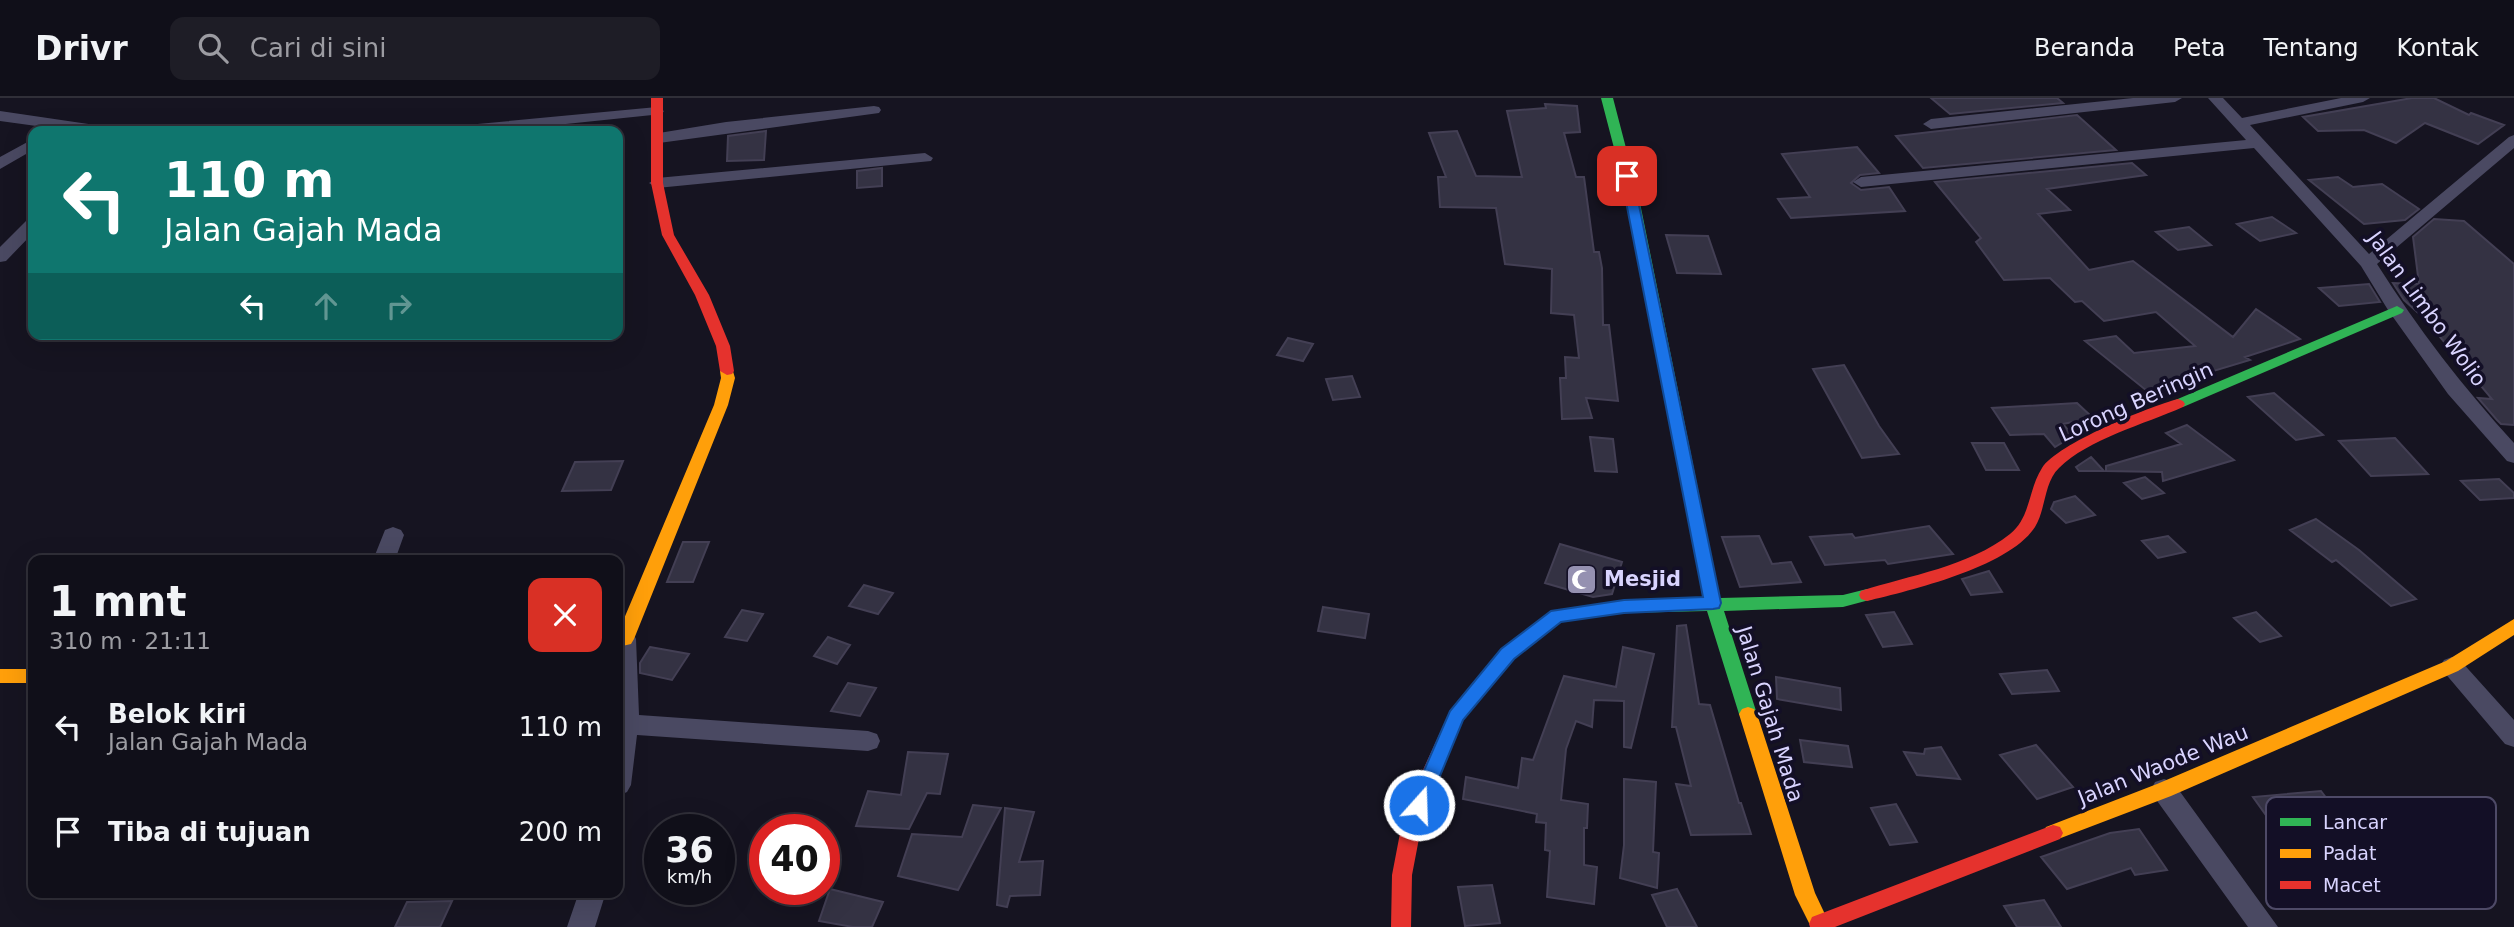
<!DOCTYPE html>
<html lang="id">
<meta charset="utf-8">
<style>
:root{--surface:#100f19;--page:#1e1d26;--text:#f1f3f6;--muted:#9c9ca2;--line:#302f38}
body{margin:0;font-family:"DejaVu Sans",sans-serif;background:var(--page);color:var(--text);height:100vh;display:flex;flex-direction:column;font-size:26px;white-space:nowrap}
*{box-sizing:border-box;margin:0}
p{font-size:23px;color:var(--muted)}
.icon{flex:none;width:38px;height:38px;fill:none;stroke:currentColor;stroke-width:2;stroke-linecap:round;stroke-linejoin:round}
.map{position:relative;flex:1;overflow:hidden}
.side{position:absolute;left:28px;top:457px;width:595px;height:343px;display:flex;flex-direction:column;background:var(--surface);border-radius:14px;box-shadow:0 7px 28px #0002,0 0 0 2px var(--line)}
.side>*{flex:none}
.guide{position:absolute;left:28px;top:28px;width:595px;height:214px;border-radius:14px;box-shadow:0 7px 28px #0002,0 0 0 2px var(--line);background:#0f766e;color:#fff;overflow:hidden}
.speed{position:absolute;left:644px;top:716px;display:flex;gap:14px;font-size:35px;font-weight:700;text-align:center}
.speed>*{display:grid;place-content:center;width:91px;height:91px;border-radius:50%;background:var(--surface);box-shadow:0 7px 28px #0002,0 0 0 2px var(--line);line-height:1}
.speed small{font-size:18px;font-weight:400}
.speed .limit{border:10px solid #d22;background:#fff;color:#111}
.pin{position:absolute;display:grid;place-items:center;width:60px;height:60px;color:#fff;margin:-30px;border-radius:14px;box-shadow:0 4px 10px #0006}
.me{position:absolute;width:77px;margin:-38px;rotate:20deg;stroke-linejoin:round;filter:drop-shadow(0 0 5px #0008)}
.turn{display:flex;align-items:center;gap:24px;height:147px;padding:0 21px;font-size:32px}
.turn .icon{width:91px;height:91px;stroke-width:2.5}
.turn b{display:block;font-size:49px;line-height:60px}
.lanes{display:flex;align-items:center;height:66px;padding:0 21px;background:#0003;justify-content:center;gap:35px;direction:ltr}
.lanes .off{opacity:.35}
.round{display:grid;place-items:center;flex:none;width:74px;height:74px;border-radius:14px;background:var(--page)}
.head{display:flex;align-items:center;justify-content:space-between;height:119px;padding:0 21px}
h1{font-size:42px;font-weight:800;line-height:52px}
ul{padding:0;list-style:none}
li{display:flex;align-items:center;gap:21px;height:105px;padding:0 21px}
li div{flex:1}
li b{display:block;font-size:26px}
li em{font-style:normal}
header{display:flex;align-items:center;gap:42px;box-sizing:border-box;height:98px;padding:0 35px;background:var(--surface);border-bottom:2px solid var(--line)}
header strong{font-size:33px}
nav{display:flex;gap:38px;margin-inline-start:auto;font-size:24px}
.search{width:490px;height:63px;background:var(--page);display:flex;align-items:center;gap:18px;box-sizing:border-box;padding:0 24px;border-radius:14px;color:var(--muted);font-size:26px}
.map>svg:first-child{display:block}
</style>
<header>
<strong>Drivr</strong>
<div class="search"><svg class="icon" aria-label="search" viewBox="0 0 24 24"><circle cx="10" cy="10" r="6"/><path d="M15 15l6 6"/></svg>Cari di sini</div>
<nav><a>Beranda</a><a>Peta</a><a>Tentang</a><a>Kontak</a></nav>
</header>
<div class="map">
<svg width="2514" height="829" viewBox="0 0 2514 829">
<rect width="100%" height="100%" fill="#161421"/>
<path fill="#343243" stroke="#433f54" stroke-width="2" d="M1931 0H2057L2063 5 1950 16Z
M2412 0H2434L2469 17 2471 15 2504 27 2478 46 2425 25 2396 45 2364 32 2318 33 2303 19Z
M1545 6 1577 8 1580 34 1564 35 1576 79H1584L1594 154H1599L1602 170 1603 227H1609L1618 303 1586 300 1592 320 1562 321 1560 280H1566L1565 259 1579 260 1574 217 1551 215 1552 171 1505 166 1496 110 1440 109 1438 79H1446L1429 35 1457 33 1476 78 1522 79 1507 13 1546 10Z
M2077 17 2116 52 1923 70 1896 38Z
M766 33 764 62 727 63 728 38Z
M1857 49 1879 75 1860 77 1851 85 1861 92 1889 89 1905 113 1791 120 1778 101 1810 99 1782 56Z
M2132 65 2146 77 2047 91 2070 112 2038 116 2089 172 2133 163 2233 239 2256 211 2300 241 2245 259 2250 262 2147 293 2085 243 2116 238 2134 255 2195 248 2156 214 2104 223 2082 203 2075 204 2050 180 2004 182 1976 144 1981 140 1935 84Z
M882 70V88L857 90V73Z
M2338 79 2353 89 2382 86 2419 111 2405 122 2364 126 2309 82Z
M2272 119 2296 135 2260 143 2237 126Z
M2434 121 2464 123 2514 166V327L2501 326 2497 322 2478 300 2492 301 2425 221 2404 202 2393 185 2419 186 2413 139Z
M2189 129 2211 147 2178 152 2156 134Z
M1666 137 1708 138 1721 176 1677 175Z
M2369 186 2380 204 2339 208 2319 190Z
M1288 240 1313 246 1303 263 1277 257Z
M1844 267 1879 328 1899 356 1862 360 1813 271Z
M1352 278 1360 299 1333 302 1326 281Z
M2274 295 2323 337 2296 342 2248 299Z
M2077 305 2093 320 2063 326 2073 338 2055 349 2044 336 2010 337 1992 310Z
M2187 327 2234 362 2163 383 2162 374 2106 373V368L2181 346 2166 335Z
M1590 339 1613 341 1617 374 1595 373Z
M2395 340 2428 376 2371 378 2339 343Z
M1972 345H2004L2019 372H1986Z
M2091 359 2104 373H2079L2076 369Z
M623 363 611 392 562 393 575 364Z
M2145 379 2164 395 2142 401 2124 385Z
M2499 381 2514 395V400L2480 402 2461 383Z
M2075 398 2095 417 2066 425 2051 411 2054 404Z
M2316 421 2359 452 2416 501 2391 508 2336 462 2332 464 2290 432Z
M1929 428 1953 456 1888 466 1885 462 1825 467 1810 439 1852 436 1855 440Z
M1759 438 1772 466 1791 464 1801 484 1740 489 1722 439Z
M2168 438 2185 454 2158 460 2142 443Z
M683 444H709L693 484H667Z
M1560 446 1622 464 1612 496 1593 499 1545 485Z
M1989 473 2002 494 1971 497 1962 481Z
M864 487 893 495 878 516 849 508Z
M1323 509 1369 516 1365 540 1318 533Z
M742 512 763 516 747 543 725 539Z
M1894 514 1912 546 1883 549 1866 517Z
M2256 514 2281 538 2260 544 2234 520Z
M1686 527 1699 606 1710 607 1739 705H1741L1751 736 1691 737 1676 686 1691 688 1676 629H1672L1677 528Z
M828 539 850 547 837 566 814 558Z
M650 549 689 556 672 582 640 575V565Z
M1623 549 1654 556 1631 650 1624 649V603L1594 602 1592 629 1576 623 1566 651 1561 702 1588 706 1587 730H1584V767L1597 769 1594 806 1547 799 1550 753 1545 752 1546 725 1536 724 1537 716 1463 701 1466 679 1518 690 1522 660 1533 662 1564 578 1616 589Z
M2047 572 2059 593 2012 596 2000 576Z
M1776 579 1840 590 1841 612 1777 601Z
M848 585 876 590 860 618 831 613Z
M1800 642 1848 648 1852 669 1804 664Z
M2036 647 2073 689 2037 701 2000 657Z
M1941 649 1960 681 1917 677 1904 654 1924 656 1925 651Z
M908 654 948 656 940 696 927 695 909 731 856 728 868 693 901 697Z
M1624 681 1656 684 1653 754 1659 755 1657 790 1620 780 1624 747Z
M2321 693 2384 776 2313 783 2253 699Z
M1896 706 1917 744 1890 747 1871 710Z
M973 707 1001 710 958 792 898 778 912 736 962 739Z
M1005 710 1034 714 1019 764 1043 763 1040 797 1010 798 1007 809 997 807Z
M2139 731 2167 772 2135 777 2131 770 2067 791 2041 759 2110 735Z
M1492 787 1500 825 1465 828 1458 789Z
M830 791 883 804 872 829H853L819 823Z
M1677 791 1697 829H1667L1652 797Z
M2044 802 2061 829H2017L2004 808Z
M452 803 440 829H395L407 804Z"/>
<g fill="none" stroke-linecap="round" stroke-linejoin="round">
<path fill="#4a4962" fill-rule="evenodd" d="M2133 0H2182L2175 4 1931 31 1923 26 1931 21Z
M2208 0H2223L2242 20 2341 0H2370L2363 4 2250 27 2369 156 2509 39 2514 37V50L2377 166C2418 231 2463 289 2514 345V365L2507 363 2448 296 2388 212 2361 168 2254 50 1861 89 1853 84 1861 79 2246 42Z
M874 8 879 9 881 12 879 15 659 45 651 40 659 35 726 24Z
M657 9 664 13 662 16 499 33H448L456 28Z
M0 13 102 28 110 33H73L0 23Z
M33 41V52L0 71V59Z
M925 55 933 60 931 63 657 90 649 85 657 80Z
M33 121V135L6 163 0 164V149L27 122Z
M393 429 401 432 404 437 395 462H373L385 432Z
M625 532 633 535 636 541 639 617 868 633 877 636 880 643 877 650 868 653 637 637 631 687 627 694 618 698V534Z
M2452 559 2460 562 2514 622V649L2505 646 2444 574 2440 568 2444 562Z
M2164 681 2173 684 2278 829H2248L2155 700 2151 692 2155 684Z
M579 794H606L595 829H567Z"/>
<path fill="#30b455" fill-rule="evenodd" d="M1601 0H1613L1639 100 1720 500 1843 497 1867 491 1873 493 1875 497 1873 501 1843 509 1724 513 1757 616 1754 621 1748 623 1742 621 1739 616 1707 513 1624 515 1561 524 1516 559 1510 561 1504 559 1501 554 1504 549 1557 512 1624 503 1704 500 1627 100Z
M2397 208 2404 212 2402 215 2183 309H2173L2171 306 2173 303Z"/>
<path fill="#ff9f0a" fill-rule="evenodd" d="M727 269 732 270 735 280 728 307 634 541 631 546 618 549V535L714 307 721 280 720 273Z
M2514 521V537L2458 573 2171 698 2053 743 2046 741 2043 735 2046 729 2157 686 2446 563Z
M0 571H33V585H0Z
M1748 609 1754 611 1757 616 1815 795 1831 829H1811L1795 797 1739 616 1742 611Z"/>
<path fill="#e5322d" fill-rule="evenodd" d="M651 0H663V85L674 137 709 197 730 248 734 273 732 276 727 277 720 273 716 248 695 197 662 137 651 85Z
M2178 301 2183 303 2185 306 2183 309C2145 326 2088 341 2059 370 2044 384 2046 411 2035 429 2009 469 1912 492 1867 503L1861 501 1859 497 1861 493C1910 477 1968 469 2010 436 2031 419 2028 392 2042 370 2057 346 2148 309 2178 301Z
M1510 547 1516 549 1519 554 1516 559 1463 622 1435 685 1421 730 1412 777 1411 829H1391L1392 777 1401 730 1417 685 1450 613 1504 549Z
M2053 727 2060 729 2063 735 2060 741 1835 829H1810L1809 826 1812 819Z"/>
</g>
<path fill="#1a73e8" stroke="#114b97" stroke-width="2" d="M1627 75 1633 78 1721 505 1719 510 1713 511 1624 515 1561 524 1514 561 1463 622 1428 707 1425 713 1419 716 1412 713 1409 707 1450 613 1501 551 1551 513 1624 502 1703 499 1621 78Z"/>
<defs>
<symbol id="mosque-square" viewBox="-11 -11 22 22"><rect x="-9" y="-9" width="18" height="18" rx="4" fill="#9591b1" stroke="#130f26"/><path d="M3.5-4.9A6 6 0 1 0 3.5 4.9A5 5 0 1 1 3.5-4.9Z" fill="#fff"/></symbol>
</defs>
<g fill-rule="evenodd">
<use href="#mosque-square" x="1564" y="464" width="35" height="35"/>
</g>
<g text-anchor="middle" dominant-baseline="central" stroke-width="7" stroke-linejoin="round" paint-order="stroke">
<g font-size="21" fill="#d9d4ff" stroke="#130f26">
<text transform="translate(2427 211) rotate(54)">Jalan Limbo Wolio</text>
<text transform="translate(2136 304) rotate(-24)">Lorong Beringin</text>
<text transform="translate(1770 616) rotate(73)">Jalan Gajah Mada</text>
<text transform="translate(2163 667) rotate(-22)">Jalan Waode Wau</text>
</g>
<g font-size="21" font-weight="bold" fill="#d9d4ff" stroke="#130f26" text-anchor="start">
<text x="1604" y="481">Mesjid</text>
</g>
</g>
<rect x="2266" y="699" width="230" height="112" rx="10" fill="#130f26" stroke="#4e4a67" stroke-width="2"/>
<rect x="2280" y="720" width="31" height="8" fill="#30b455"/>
<rect x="2280" y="751" width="31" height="9" fill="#ff9f0a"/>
<rect x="2280" y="783" width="31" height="8" fill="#e5322d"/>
<g font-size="19" fill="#d9d4ff">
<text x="2323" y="731">Lancar</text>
<text x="2323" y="762">Padat</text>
<text x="2323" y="794">Macet</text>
</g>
</svg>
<div class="speed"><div>36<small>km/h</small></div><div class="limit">40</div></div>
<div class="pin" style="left:1627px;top:78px;background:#d93025"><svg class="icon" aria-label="arrive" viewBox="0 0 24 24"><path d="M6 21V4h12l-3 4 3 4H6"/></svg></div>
<svg class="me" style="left:1419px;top:707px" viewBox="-20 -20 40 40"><circle r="17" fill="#1a73e8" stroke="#fff" stroke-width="3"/><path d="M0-11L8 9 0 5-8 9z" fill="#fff"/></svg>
<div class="guide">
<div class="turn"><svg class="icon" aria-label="left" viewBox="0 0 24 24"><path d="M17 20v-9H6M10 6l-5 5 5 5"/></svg><div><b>110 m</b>Jalan Gajah Mada</div></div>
<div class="lanes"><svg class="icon" aria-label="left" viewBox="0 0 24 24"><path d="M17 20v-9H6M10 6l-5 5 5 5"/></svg><svg class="icon off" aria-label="ahead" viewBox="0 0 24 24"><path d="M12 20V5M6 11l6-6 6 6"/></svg><svg class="icon off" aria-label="right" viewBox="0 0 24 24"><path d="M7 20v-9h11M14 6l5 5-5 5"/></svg></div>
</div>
<section class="side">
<div class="head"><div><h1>1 mnt</h1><p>310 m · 21:11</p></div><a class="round" style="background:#d93025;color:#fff"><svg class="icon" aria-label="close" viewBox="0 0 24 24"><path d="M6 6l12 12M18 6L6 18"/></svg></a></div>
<ul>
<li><svg class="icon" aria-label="left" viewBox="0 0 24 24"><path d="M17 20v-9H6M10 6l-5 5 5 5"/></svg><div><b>Belok kiri</b><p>Jalan Gajah Mada</p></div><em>110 m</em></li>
<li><svg class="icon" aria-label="arrive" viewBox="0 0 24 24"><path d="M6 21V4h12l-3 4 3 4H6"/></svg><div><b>Tiba di tujuan</b></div><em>200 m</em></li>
</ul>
</section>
</div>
